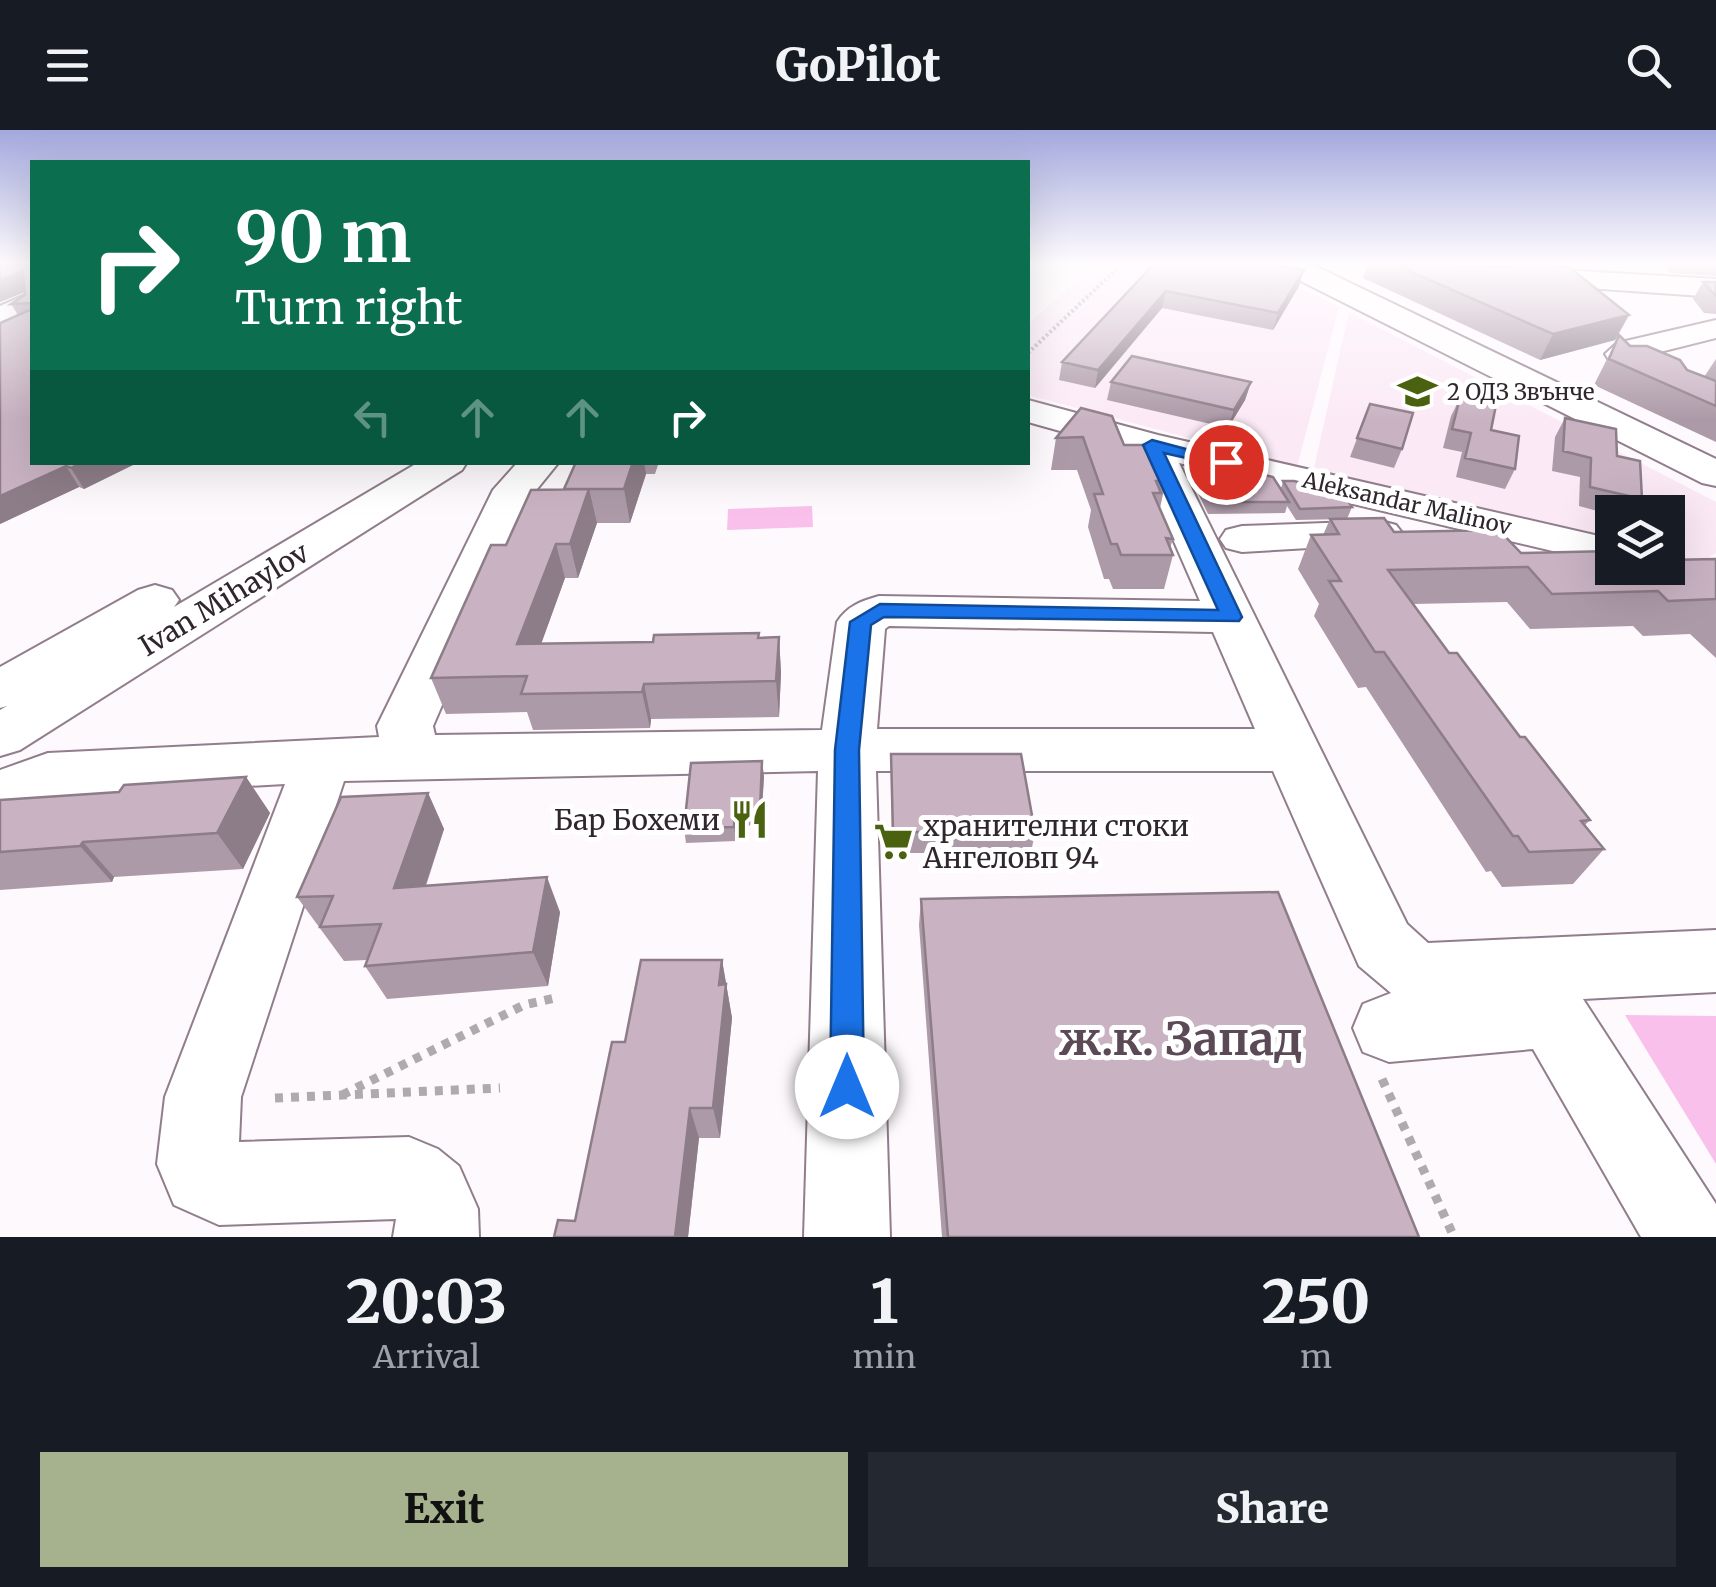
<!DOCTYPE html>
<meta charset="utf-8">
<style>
:root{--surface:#171b24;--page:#242831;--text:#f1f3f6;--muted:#9ea1a6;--accent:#a6b28e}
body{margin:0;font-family:Merriweather,serif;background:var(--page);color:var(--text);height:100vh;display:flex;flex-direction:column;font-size:38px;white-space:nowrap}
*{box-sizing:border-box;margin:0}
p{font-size:32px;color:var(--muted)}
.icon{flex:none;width:55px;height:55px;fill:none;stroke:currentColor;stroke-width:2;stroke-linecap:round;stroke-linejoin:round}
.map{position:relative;height:1107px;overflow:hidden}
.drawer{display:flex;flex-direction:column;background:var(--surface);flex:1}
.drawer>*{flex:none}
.hud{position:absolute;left:30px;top:30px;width:1000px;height:305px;border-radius:0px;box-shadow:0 10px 40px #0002;background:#0b6e4f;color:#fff;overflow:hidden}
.tools{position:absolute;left:1595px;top:365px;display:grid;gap:20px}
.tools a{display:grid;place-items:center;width:90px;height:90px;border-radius:0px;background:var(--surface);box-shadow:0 10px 40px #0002;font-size:50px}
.pin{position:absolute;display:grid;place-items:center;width:85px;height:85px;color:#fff;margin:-42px;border:5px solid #fff;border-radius:50%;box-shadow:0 2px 10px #0007}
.me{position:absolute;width:110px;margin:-55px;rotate:0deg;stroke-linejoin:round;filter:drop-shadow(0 0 8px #0008)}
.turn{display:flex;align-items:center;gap:35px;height:210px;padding:0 40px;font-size:45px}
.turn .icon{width:130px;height:130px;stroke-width:2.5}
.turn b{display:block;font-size:70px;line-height:85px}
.lanes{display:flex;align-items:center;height:95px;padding:0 40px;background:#0003;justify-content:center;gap:50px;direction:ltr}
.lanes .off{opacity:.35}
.eta{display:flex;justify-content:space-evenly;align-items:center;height:170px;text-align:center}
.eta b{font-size:60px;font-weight:800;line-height:70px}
.action{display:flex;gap:20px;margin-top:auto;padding:20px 40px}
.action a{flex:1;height:115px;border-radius:0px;background:var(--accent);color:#111;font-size:40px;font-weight:800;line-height:115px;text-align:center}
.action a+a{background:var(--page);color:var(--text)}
header{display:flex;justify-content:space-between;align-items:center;height:130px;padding:0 40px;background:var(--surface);font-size:45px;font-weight:800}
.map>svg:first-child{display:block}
</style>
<header><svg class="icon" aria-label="menu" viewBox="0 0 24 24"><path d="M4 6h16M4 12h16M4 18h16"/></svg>GoPilot<svg class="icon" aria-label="search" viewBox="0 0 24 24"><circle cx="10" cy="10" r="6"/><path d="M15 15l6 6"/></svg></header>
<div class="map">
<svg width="1716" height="1107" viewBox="0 0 1716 1107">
<rect width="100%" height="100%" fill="#fef9fd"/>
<path fill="#fbeaf6" d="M1096 134H1227L1261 138 1339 177 1297 337 1028 265V194Z
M1349 182 1716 372V423L1696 435 1668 428V382H1612V415L1313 342Z"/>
<path fill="#f8c0ea" d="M812 376 813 397 727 400 728 379Z
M1625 885 1716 886V1034Z"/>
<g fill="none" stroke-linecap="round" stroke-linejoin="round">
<defs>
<path id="minor" d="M1275 134H1311L1716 329V356L1702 353 1279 140Z
M1513 137 1716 149V167L1503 152 1499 146 1503 140Z
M32 162V183L0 198V176Z
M1716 190V208L1640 227 1644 232 1639 239H1615L1605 224 1617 213Z
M1028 270 1158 305 1612 409V435L1179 333 1407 794 1428 813 1716 800V862L1583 869 1716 1074V1107H1641L1533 919 1389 932 1363 922 1353 898 1363 874 1391 863 1359 836 1273 641H876L890 1107H804L818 641 344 651 241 967 239 1012 409 1007 438 1019 459 1036 478 1079 479 1107H393L396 1089 219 1095 174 1075 157 1034 165 967 285 654 51 667 21 685 0 692V640L48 623 379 607 377 596 493 360 518 332H559L533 364 433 596 435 605 822 600 837 492C847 476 861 471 879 466L1200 471 1135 322 1028 292ZM889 496 1213 502 1255 599H877L885 499Z
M419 332H467L462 340 20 620 0 626V580L7 576 0 578V537L138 460 155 455 172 460 179 470 174 477Z
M1381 391 1396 395 1403 404 1396 413 1242 422 1226 418 1220 409 1226 400 1242 396Z"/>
</defs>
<use href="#minor" stroke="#917d8b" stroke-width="4"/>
<path stroke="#b0aaae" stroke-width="4" stroke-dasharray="2.5 2.5" stroke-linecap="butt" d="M1028 223 1122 134"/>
<path stroke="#b0aaae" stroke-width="9" stroke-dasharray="8 8" stroke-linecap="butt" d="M1382 949 1454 1107
M342 965 524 875 559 867
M275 968 500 958"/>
<use href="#minor" fill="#fff" fill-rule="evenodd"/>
</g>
<path fill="#ad9aa8" d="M32 134V332H139L84 359 79 357 0 394V193L18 185 11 174 25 165V162L0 172Z
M1154 134 1299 156 1273 200 1162 178 1095 258 1059 250 1062 232Z
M1368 134H1442L1514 137 1515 134 1629 185 1615 210 1540 230 1363 148Z
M1663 134H1716V146L1670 143Z
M1703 152H1716V184L1704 183 1693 169Z
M1619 205 1630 216 1704 247 1716 229V312L1594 255Z
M1111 252H1251L1245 270 1228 298 1107 270Z
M1460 268 1491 300 1515 339 1505 359 1456 347 1462 322 1443 318 1451 286Z
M1370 274 1402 319 1394 338 1350 327Z
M1081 278 1166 351 1160 378 1173 409 1170 418 1173 425 1164 459H1113L1109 449H1104L1088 397 1091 380 1077 340H1051L1056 308Z
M1565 288 1617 326 1642 369 1633 382H1612V385L1579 376 1580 347 1552 341 1555 307Z
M576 332H659L655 344H646L630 393H597L578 448H565L541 514 653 512 779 507 781 543 779 587 651 589 650 598 533 600 527 582 446 584 431 548 506 415 564 360Z
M1193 336 1201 340 1281 359 1283 351 1352 377 1347 389 1296 390 1287 376 1285 383 1208 384 1190 347Z
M1330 389 1394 402 1612 438 1716 429V528L1690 504 1643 506 1633 496 1530 499 1507 472 1413 474 1449 523 1590 690 1585 695 1604 719 1573 754 1502 757 1491 741 1486 742 1366 557 1358 558 1314 486 1319 474 1298 439 1311 405H1323Z
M891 624 1035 702 1031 723H892Z
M764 646 761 695 737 696 736 711 686 713 684 698Z
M246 647 270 683 243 739 114 747 112 752 0 760V670L119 662Z
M428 663 444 699 426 756 560 782 548 856 387 869 365 836 367 830 344 831 297 767Z
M921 769 1419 1107H942L919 795Z
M722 830 732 888 720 1008H699L688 1107H554L575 1091Z"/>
<path fill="#8d7d88" d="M1304 140 1299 156 1273 200 1278 183Z
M23 141 32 159 0 172V150Z
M1166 161 1162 178 1095 258 1098 240Z
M1629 185 1615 210 1540 230 1553 204Z
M1251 252 1245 270 1228 298 1234 280Z
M83 332H139L84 359 71 338Z
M633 332H644L646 344 630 393 624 359Z
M66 336 79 357 0 394V366Z
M589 359 597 393 578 448 570 414Z
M556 414 565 448 528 550 517 514Z
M779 507 781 543 779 587 776 551Z
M644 554 651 589 650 598 642 562Z
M762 631 764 646 761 695 760 680Z
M246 647 270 683 243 739 217 703Z
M428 663 444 699 413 793 394 758Z
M735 681 737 696 736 711 734 697Z
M83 712 114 747 112 752 80 716Z
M547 747 560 782 548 856 533 822Z
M722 830 732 888 720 1008 713 978Z
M690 978 699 1008 688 1107H675Z"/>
<path fill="#c9b3c3" stroke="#8d7d88" stroke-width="2.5" d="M0 134H32V173L11 174 25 165 23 141 0 150Z
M1154 134H1267L1304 140 1278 183 1166 161 1098 240 1062 232Z
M1393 134 1516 137 1515 134H1525L1569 137 1629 185 1553 204Z
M1703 152H1716V166L1715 165Z
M32 179V332H83L71 338 66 336 0 366V193Z
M1619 205 1630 216H1647L1680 230 1687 240 1716 251V276L1609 229Z
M1132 226 1251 252 1234 280 1111 252Z
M1460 268 1496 275 1491 300 1519 306 1515 339 1465 328 1471 303 1452 299Z
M1370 274 1413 283 1402 319 1357 308Z
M1081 278 1112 286 1124 315H1150L1166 351H1156L1161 363H1153L1173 409 1166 408 1173 425H1121L1117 414H1111L1094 364H1103L1083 307 1056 308Z
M1565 288 1616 299 1617 326 1640 331 1642 369 1590 357 1591 328 1563 321Z
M576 332H633L624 359H564Z
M1193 336H1202L1200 340H1243L1273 347 1289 372H1212Z
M1283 351H1294L1343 363 1352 377 1300 379Z
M589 359 570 414H556L517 514 653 512 654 505 759 503 758 508 779 507 776 551 644 554 642 562 521 564 527 546 431 548 491 415H506L531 360Z
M1384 388 1394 402 1499 400 1521 423 1612 421V438H1668V430L1716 429V469L1668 471 1658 461 1552 464 1528 437 1388 440 1449 523H1457L1520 607H1525L1590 690 1581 691 1604 719 1529 722 1518 706H1513L1384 522H1375L1329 451H1341L1311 405 1339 404 1330 389Z
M891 624H1021L1035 702H893Z
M762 631 760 680 735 681 734 697 684 698 691 633Z
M246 647 217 703 83 712 80 716 0 722V670L119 662 124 655Z
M428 663 394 758 547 747 533 822 365 836 381 794 320 797 333 766 297 767 341 667Z
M1278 762 1419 1107H948L921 769Z
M641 830H722L719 855 726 854 713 978H690L675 1107H554L558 1090 575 1091 612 912H625Z"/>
<linearGradient id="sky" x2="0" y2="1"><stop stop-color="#a3a8dd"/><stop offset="0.46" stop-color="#fffcfe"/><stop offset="1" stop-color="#fffcfe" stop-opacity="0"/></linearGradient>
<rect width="1716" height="289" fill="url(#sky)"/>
<path fill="#1a73e8" stroke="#114b97" stroke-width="2.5" d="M1152 310 1235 332 1226 337 1164 323 1242 487 1239 491 884 487 871 495 859 620 864 957 859 969 847 974 835 969 830 957 835 620 850 492 880 474 1218 480 1143 315Z"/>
<defs>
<symbol id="school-bare" viewBox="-9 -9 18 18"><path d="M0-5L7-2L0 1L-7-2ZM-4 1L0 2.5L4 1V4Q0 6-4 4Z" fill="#4a620f" stroke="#fff" stroke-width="2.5" paint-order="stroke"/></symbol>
<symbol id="restaurant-bare" viewBox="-9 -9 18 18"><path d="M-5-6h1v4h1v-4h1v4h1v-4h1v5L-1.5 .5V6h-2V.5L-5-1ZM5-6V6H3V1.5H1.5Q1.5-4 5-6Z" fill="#4a620f" stroke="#fff" stroke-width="2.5" paint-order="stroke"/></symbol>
<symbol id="supermarket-bare" viewBox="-9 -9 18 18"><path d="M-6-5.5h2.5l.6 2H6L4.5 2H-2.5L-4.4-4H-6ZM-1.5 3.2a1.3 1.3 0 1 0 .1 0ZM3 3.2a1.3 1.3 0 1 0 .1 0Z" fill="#4a620f" stroke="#fff" stroke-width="2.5" paint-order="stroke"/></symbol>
</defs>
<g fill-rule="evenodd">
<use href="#school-bare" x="1390" y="234" width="55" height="55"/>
<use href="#restaurant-bare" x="722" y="662" width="55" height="55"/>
<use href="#supermarket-bare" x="866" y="684" width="55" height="55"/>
</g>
<g text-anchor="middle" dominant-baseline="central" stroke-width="10" stroke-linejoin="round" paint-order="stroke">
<g font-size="22" fill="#2f272d" stroke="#fff" text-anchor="start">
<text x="1447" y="262">2 ОДЗ Звънче</text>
</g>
<g font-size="22" fill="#2f272d" stroke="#fff">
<text transform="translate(1407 373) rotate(13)">Aleksandar Malinov</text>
</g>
<g font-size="28" fill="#2f272d" stroke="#fff">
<text transform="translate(224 469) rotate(-31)">Ivan Mihaylov</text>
</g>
<g font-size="28" fill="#2f272d" stroke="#fff" text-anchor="end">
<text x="720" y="690">Бар Бохеми</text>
<text x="923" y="696" text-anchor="start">хранителни стоки<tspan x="923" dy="32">Ангеловп 94</tspan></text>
</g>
<g font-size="45" font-weight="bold" fill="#5b4956" stroke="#fff">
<text x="1181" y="909">ж.к. Запад</text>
</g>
</g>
</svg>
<div class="tools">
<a><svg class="icon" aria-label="layers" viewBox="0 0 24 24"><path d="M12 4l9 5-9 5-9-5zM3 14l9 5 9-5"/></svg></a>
</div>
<div class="pin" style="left:1226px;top:332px;background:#d93025"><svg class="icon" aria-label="arrive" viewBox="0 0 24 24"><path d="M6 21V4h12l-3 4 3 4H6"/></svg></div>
<svg class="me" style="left:847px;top:957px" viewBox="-20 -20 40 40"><circle r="19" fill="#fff"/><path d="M0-13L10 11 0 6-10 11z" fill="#1a73e8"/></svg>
<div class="hud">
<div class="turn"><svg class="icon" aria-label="right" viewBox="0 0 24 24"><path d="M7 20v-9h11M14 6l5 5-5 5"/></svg><div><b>90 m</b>Turn right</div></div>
<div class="lanes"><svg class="icon off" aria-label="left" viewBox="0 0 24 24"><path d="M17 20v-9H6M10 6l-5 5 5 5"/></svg><svg class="icon off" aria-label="ahead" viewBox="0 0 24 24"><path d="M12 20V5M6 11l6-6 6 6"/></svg><svg class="icon off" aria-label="ahead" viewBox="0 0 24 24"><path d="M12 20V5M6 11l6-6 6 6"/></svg><svg class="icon" aria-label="right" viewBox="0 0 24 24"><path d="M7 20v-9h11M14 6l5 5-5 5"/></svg></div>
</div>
</div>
<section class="drawer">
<div class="eta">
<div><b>20:03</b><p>Arrival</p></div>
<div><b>1</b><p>min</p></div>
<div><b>250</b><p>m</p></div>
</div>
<div class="action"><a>Exit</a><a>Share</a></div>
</section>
